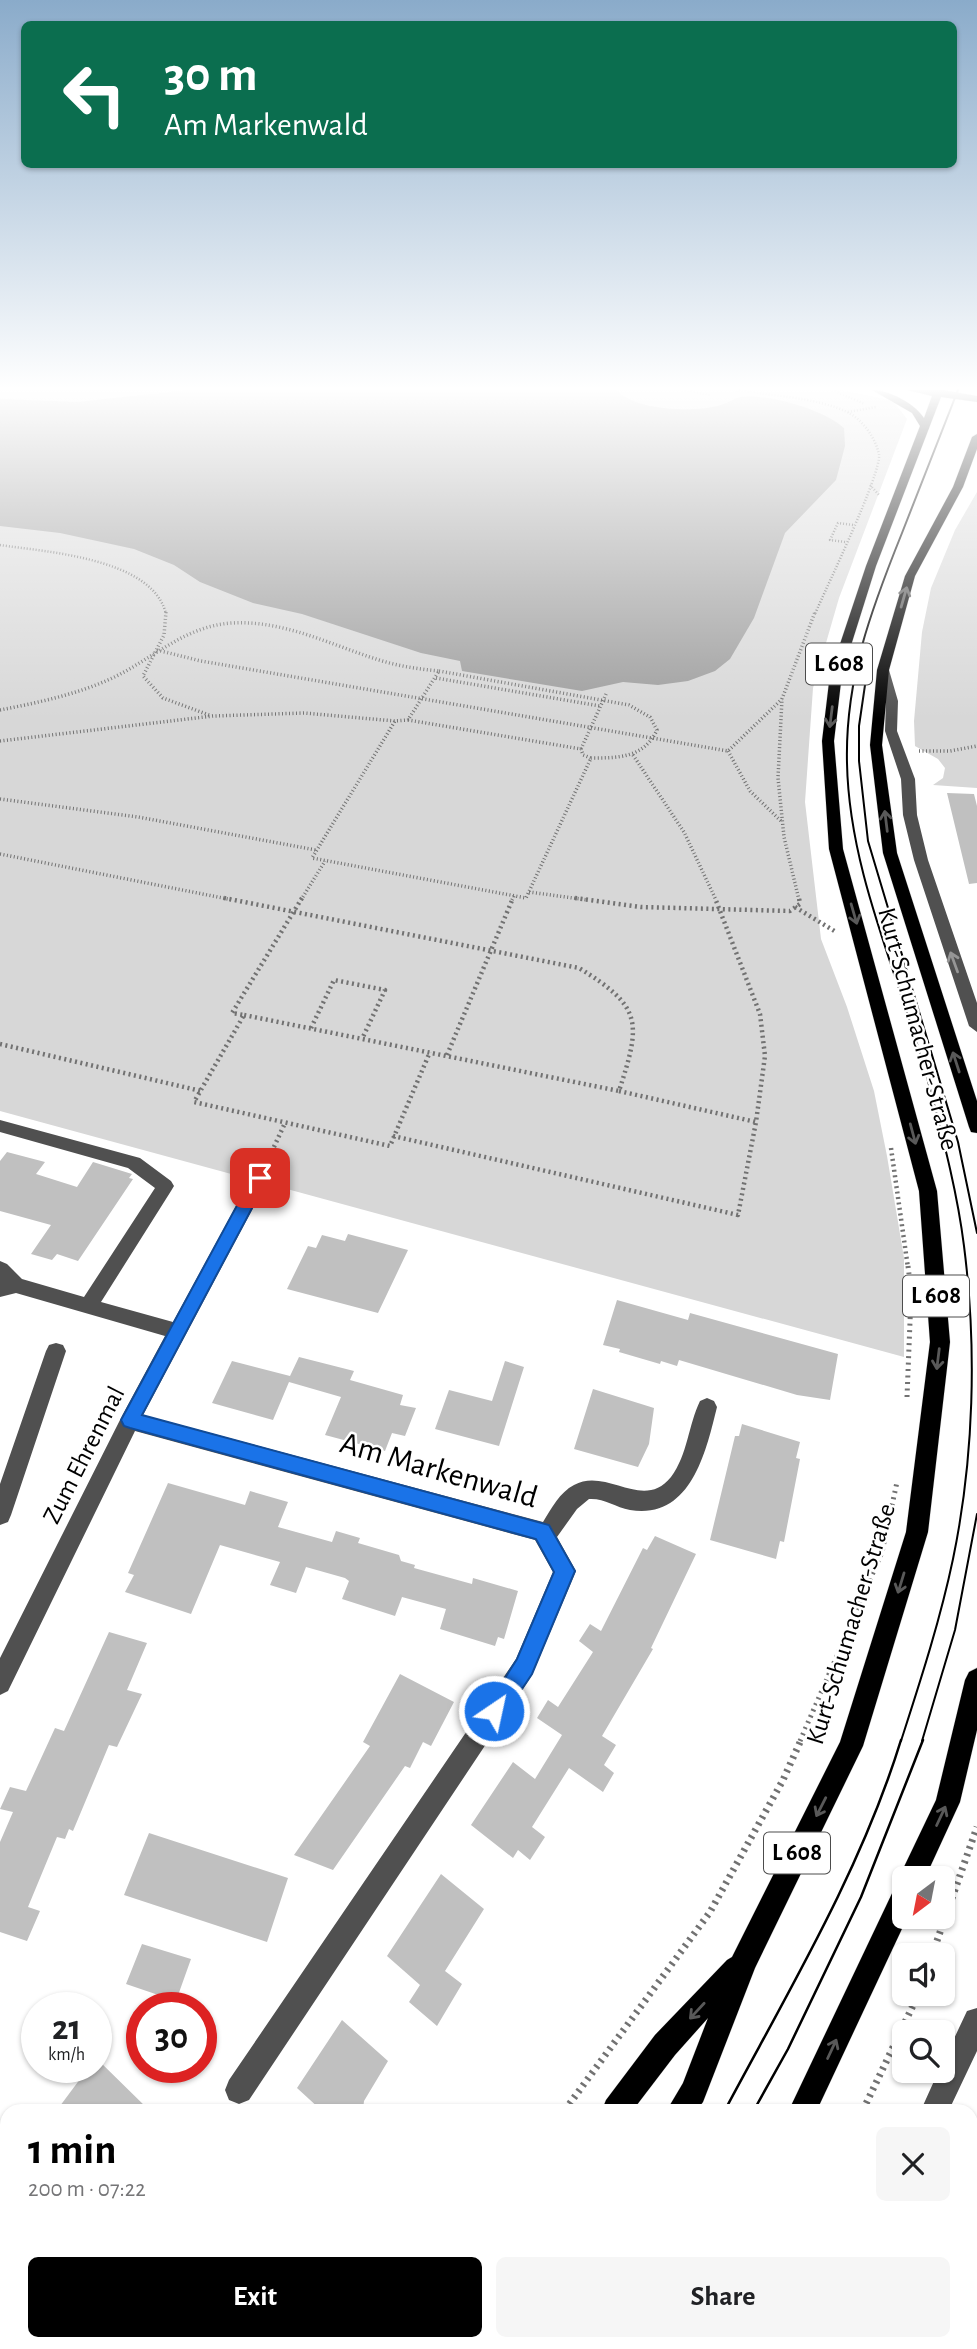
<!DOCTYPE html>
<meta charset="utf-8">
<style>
:root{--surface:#fff;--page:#f6f6f6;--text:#202124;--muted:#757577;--accent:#000}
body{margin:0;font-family:"Alegreya Sans",sans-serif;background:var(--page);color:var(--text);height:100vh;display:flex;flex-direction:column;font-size:26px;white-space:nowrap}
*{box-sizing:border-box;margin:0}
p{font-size:23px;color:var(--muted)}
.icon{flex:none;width:38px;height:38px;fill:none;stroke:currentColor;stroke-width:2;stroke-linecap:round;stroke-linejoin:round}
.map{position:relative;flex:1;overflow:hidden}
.drawer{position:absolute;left:0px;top:2104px;width:978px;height:247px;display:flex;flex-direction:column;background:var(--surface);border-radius:21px 21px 0 0;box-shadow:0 2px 5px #0004}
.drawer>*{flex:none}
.banner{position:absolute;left:21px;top:21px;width:936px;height:147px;border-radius:10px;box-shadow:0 2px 5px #0004;background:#0b6e4f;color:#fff;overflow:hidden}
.needle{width:46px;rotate:212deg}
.fabs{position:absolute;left:892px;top:1866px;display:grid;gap:14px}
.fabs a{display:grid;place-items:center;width:63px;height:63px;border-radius:10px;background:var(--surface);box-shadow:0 2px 5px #0004;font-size:35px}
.speed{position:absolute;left:21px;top:1992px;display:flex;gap:14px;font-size:35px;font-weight:700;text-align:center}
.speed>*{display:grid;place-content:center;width:91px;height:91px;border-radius:50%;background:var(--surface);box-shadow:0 2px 5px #0004;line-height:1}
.speed small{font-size:18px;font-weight:400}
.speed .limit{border:10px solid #d22;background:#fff;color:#111}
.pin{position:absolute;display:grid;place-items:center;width:60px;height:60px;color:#fff;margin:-30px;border-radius:14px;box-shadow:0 4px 10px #0006}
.me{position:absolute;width:77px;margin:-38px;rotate:34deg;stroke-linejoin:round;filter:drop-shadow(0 0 5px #0008)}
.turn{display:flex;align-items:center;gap:24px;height:147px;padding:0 28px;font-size:32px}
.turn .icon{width:91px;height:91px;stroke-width:2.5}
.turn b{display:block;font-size:49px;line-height:60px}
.round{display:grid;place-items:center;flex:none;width:74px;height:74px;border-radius:10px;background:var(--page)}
.overview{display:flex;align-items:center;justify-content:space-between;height:119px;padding:0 28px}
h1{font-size:42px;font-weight:700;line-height:52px;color:var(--accent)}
.cta{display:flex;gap:14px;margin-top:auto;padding:14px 28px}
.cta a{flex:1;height:80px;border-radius:10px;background:var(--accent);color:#fff;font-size:28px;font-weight:700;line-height:80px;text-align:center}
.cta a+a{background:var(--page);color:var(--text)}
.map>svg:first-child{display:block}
</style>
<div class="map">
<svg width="977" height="2349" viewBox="0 0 977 2349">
<rect width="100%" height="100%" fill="#fff"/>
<path fill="#d7d7d7" d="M0 390H842L893 401 907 419 839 598 813 688 805 802 821 939 847 1007 874 1091 887 1156 904 1258V1357L0 1111Z
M977 492V788L933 785 943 778 945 768 938 759 915 746 914 721 922 632 931 588 955 530Z"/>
<path fill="#9e9e9e" d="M187 390H617C634 411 696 413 721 405 728 403 735 398 741 397 768 393 825 410 844 428L845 446 836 480 785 533 754 618 730 659 715 671 688 681 658 685 623 682 582 691 462 671 460 661 421 653 302 614 253 603 200 582 174 565 134 549 60 533 0 526V399L78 402Z"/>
<path fill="#c0c0c0" d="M947 793 974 794 977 806V883L969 884Z
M7 1152 45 1162 36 1174 77 1187 93 1162 132 1174 129 1178 133 1179 78 1261 57 1254 52 1260 31 1254 51 1225 0 1211V1161Z
M348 1234 408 1250 378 1313 287 1289 308 1246 316 1248 322 1235 345 1241Z
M617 1300 688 1320 690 1313 838 1354 830 1400 797 1395 679 1360 677 1366 661 1361 660 1364 619 1352 620 1349 603 1345Z
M299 1357 354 1371 350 1380 403 1395 400 1405 416 1408 405 1436 392 1433 385 1451 325 1435 341 1397 289 1382 273 1420 212 1403 232 1361 290 1376Z
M505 1361 524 1367 499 1446 435 1429 449 1390 492 1401Z
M593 1389 654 1408 649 1444 638 1467 574 1449Z
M742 1424 800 1442 796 1458 800 1459 784 1542 780 1541 776 1559 710 1540 735 1436H739Z
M168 1483 245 1505 250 1491 288 1502 278 1527 332 1542 336 1531 360 1538 358 1543 399 1555 401 1561 415 1565 414 1568 472 1584 473 1578 518 1591 504 1639 498 1637 495 1646 440 1629 446 1609 402 1597 395 1616 342 1599 349 1581 345 1578 306 1567 296 1593 270 1585 280 1562 220 1545 191 1614 125 1592 134 1575 128 1573Z
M655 1536 696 1554 651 1648 653 1649 602 1736 616 1745 604 1765 614 1773 603 1792 569 1768 532 1827 545 1837 530 1860 518 1850 513 1858 471 1825 513 1762 535 1779 562 1735 537 1718 548 1700 558 1707 593 1652 579 1641 590 1624 601 1631 643 1548 647 1550Z
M109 1632 147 1643 127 1690 142 1694 117 1747 109 1745 73 1831 69 1829 65 1839 57 1837 28 1907 40 1911 27 1941 0 1932V1842L13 1812 0 1809 10 1787 26 1791 55 1728 64 1731Z
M400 1674 454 1702 431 1746 423 1742 410 1768 405 1766 333 1870 294 1855 370 1746 363 1742Z
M149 1833 288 1878 267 1942 124 1895Z
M441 1874 484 1909 445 1971 462 1984 437 2026 409 2002 420 1985 387 1956Z
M142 1944 191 1959 176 2001 126 1984Z
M342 2020 388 2061 364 2101 363 2110H321L297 2088Z
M96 2058 149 2110H57L89 2067H96Z"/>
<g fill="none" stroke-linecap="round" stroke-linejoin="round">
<defs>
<path id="major" d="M872 390C889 390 914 403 924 418L932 396 907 390H943L977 396V402L941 397 876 566 842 674 834 741 843 849 937 1191 950 1342 928 1532 863 1746 755 1968 703 2102 697 2110H667L683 2083 708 2018 675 2055 633 2110H602L606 2100 655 2035 727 1960 732 1957 840 1742 906 1532 930 1342 919 1191 829 849 822 741 830 674 866 566 920 426 912 413Z
M977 434V449L963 487 915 576 889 670 882 745 897 853 977 1101V1133L971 1132 969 1127 883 853 870 745 877 670 905 576 953 487 972 437Z
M977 1668V1730L960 1802 925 1878H905V1916H908L817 2110H789L896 1885 901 1883 899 1878 903 1869 936 1800 965 1680 969 1672Z
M449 2343H481L479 2349H447Z
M524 2343H555L553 2349H522Z
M678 2343H708L706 2349H676Z"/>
</defs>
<use href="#major" stroke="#dbdbdb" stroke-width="1"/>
<path stroke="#727272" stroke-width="2.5" stroke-dasharray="1 2" stroke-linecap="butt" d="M682 390 711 395
M736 390C768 395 819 398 847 412 862 419 875 437 879 454 882 473 826 588 815 614
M832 390 865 404
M848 412 876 407
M870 485 879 495
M845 542 830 540 838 523 853 525
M0 545C46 552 153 558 166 614"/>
<path stroke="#727272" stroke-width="3.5" stroke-dasharray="1 2.5" stroke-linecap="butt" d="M166 612 164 635 143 676 163 698 209 715
M157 650 201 661 728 751 782 699
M439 671 629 705 650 717 657 730C644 758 618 758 591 758
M436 678 600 706
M0 710C36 703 74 695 108 680 151 661 183 626 232 623 283 620 329 644 376 659 397 666 418 669 439 671L408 720
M408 720 581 749 583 755 591 758 526 898 312 858 395 721Z
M0 741 213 716 304 713 395 721
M581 749 607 692
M728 751 750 791 782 822
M919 751H950L977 746
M633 755 684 832 716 900
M0 799 138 817 316 850
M0 854 233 900
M529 892 588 900
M301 900 325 861
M512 900 514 896
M799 900 784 837 778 778 782 699 815 612"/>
<path stroke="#727272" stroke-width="4.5" stroke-dasharray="2 3.5" stroke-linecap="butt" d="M224 898 579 968C643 1007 641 1023 619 1091L244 1015
M302 898 232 1013 244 1015 194 1102 390 1146 430 1052
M575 898 641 907 790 911 800 904 799 898
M795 907 836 932
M311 1028 334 980 385 990 362 1039
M0 1044 201 1091
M447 1055 513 898
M619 1091 756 1122 765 1056 760 1014 715 898
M393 1136 738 1215 756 1122
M891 1148 908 1268
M267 1162 285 1123"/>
<path stroke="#727272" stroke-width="5" stroke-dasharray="2 4.5" stroke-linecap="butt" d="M908 1266 909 1274
M907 1397 911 1297
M800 1741 882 1552 897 1482"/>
<path stroke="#727272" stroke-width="7" stroke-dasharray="2.5 5" stroke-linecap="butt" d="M932 1955 977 1827
M565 2110 710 1912 783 1780 801 1740
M863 2110 919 1993
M385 2349 389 2343
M746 2349 749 2343"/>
<path fill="#505050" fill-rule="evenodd" d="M883 666 889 670 898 701 897 731 915 779 917 815 928 860 977 1003V1032L969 1026 914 860 903 815 901 779 885 731 886 701 877 670Z
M0 1120 140 1158 171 1181 174 1186 171 1191 101 1302 173 1322 254 1173H266L269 1178 143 1415 543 1522C551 1509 560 1492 574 1485 607 1467 643 1512 671 1477 688 1454 688 1426 700 1401L707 1398 714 1401 717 1407C706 1452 691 1520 630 1510 615 1507 604 1498 589 1499L577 1509 557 1537 576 1571 532 1675 249 2100 239 2104 229 2100 225 2090 229 2080 516 1659 553 1572 535 1540 135 1431 8 1691 0 1695V1658L123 1414 165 1336 16 1293 0 1297V1261L7 1264 22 1279 84 1297 155 1188 128 1168 0 1132Z
M56 1343 63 1345 66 1351 11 1515 8 1522 0 1525V1484L46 1351 49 1345Z
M977 2008V2051L949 2110H921L939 2070H943V2062L967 2011Z
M0 2270 7 2273V2305L0 2302Z
M66 2343H102L104 2349H68Z
M810 2343H840L838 2349H808Z"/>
<use href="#major" fill="#000" fill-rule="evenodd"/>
<path stroke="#000" stroke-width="2" d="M870 651 859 726V761L868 841 958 1142 977 1233
M901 1741C920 1682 940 1621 953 1559 974 1458 977 1348 964 1246 957 1190 942 1135 928 1081 900 977 849 873 847 763 845 679 871 610 902 533 920 486 939 438 958 390
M922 1741 955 1630 977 1514"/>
<path stroke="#000" stroke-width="2.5" d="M725 2110C789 1990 861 1870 901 1740
M754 2110 788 2049 861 1897 923 1740
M592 2349 596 2343
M625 2349 628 2343"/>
</g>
<defs><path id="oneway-shaft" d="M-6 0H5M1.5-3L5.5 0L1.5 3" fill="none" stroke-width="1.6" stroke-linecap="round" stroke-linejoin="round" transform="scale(1.75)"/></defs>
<g stroke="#595959">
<use href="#oneway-shaft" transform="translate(904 597) rotate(-74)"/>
<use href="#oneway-shaft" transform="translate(831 717) rotate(97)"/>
<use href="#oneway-shaft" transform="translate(886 821) rotate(-97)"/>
<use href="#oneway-shaft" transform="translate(854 914) rotate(74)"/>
<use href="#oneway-shaft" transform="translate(956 1062) rotate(-108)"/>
<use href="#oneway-shaft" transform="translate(913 1134) rotate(75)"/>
<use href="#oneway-shaft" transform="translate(938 1359) rotate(97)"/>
<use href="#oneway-shaft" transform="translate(901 1583) rotate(107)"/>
<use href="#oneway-shaft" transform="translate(821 1807) rotate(117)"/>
<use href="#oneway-shaft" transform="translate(941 1816) rotate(-65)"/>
<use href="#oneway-shaft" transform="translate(697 2011) rotate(133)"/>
<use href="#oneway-shaft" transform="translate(832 2049) rotate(-65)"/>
</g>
<use stroke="#969696" href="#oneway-shaft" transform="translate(954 962) rotate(-110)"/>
<linearGradient id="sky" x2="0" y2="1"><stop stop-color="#8aabca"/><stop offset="0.54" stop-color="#fff"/><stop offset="1" stop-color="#fff" stop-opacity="0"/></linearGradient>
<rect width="977" height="719" fill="url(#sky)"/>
<path fill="#1a73e8" stroke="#114b97" stroke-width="2" d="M260 1172 268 1178 142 1415 549 1525 575 1571 532 1674 502 1719 494 1722 487 1719 484 1711 517 1659 554 1572 536 1539 130 1428 124 1426 121 1420 254 1174Z"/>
<g text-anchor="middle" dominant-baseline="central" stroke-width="5" stroke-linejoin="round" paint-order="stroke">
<g fill="#fff" stroke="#4c4c4c" stroke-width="2">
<rect x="806" y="643.5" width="66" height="41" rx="5"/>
<rect x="903" y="1275.5" width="66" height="41" rx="5"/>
<rect x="764" y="1832.5" width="66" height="41" rx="5"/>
</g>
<g font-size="24" font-weight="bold" fill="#000">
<text x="839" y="664">L 608</text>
<text x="936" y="1296">L 608</text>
<text x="797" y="1853">L 608</text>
</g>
<g font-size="26" fill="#000" stroke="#fff">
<text transform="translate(918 1029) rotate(75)">Kurt-Schumacher-Straße</text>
<text transform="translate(84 1455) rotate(-63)">Zum Ehrenmal</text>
<text transform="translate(851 1624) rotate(-73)">Kurt-Schumacher-Straße</text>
</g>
<g font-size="32" fill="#000" stroke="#fff">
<text transform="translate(439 1470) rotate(16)">Am Markenwald</text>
</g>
</g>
</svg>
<div class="fabs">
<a><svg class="needle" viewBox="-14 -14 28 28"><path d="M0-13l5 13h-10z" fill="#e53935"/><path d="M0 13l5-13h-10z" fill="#757577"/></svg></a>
<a><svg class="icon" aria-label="sound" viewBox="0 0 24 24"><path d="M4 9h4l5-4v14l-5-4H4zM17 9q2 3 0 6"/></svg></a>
<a><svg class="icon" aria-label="search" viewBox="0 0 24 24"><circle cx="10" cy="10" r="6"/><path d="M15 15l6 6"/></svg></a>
</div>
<div class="speed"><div>21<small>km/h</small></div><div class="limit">30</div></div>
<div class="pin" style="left:260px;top:1178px;background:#d93025"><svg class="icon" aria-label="arrive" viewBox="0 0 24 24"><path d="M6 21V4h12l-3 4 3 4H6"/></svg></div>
<svg class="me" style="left:494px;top:1711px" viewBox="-20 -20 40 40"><circle r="17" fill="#1a73e8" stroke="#fff" stroke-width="3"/><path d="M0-11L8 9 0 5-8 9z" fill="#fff"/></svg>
<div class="banner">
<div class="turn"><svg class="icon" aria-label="left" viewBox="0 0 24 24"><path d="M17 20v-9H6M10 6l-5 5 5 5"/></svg><div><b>30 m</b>Am Markenwald</div></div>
</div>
<section class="drawer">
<div class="overview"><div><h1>1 min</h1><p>200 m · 07:22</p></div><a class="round"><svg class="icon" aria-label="close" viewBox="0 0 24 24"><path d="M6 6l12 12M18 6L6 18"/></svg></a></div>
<div class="cta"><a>Exit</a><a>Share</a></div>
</section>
</div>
